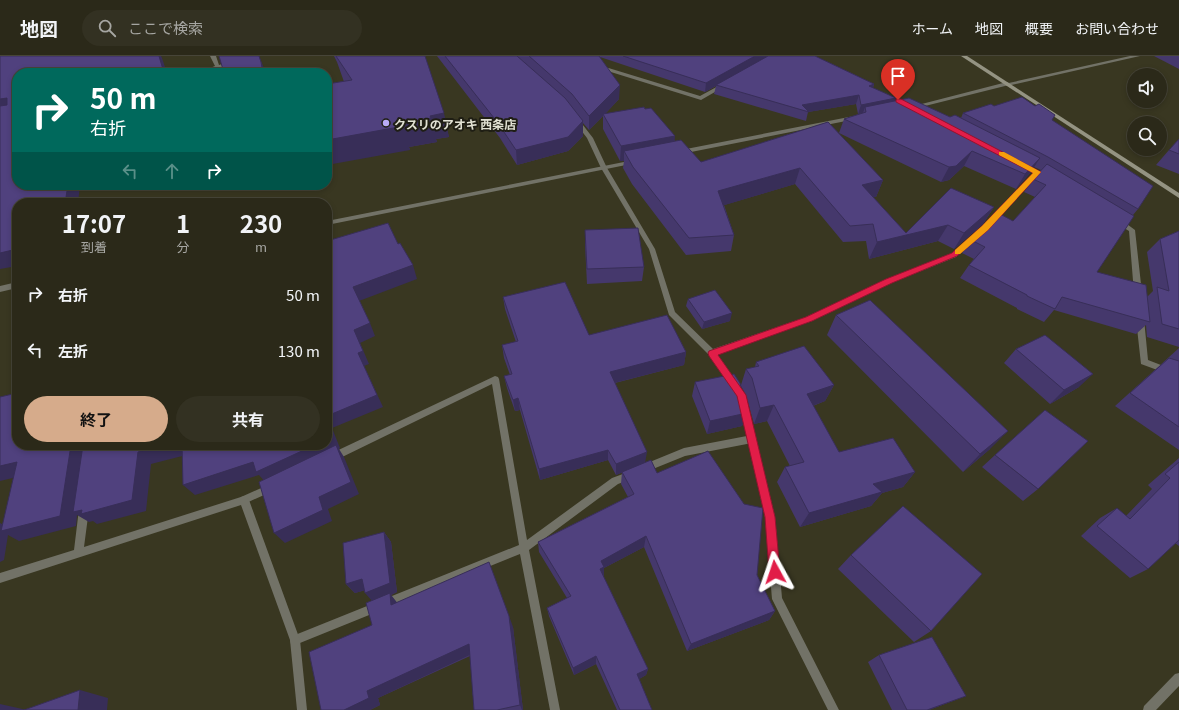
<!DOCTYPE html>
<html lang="ja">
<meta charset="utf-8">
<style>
:root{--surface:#2b2919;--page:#333122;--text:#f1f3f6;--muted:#a6a6a2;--line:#474538;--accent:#d6ab8b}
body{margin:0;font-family:Georgia,"Noto Sans JP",serif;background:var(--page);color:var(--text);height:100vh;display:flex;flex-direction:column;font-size:15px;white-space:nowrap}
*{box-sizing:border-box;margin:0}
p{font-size:13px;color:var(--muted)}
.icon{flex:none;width:22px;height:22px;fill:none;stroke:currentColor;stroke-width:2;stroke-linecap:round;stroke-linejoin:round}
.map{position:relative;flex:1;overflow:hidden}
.details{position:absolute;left:12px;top:142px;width:320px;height:252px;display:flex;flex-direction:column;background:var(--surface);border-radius:16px;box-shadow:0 2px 6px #0003,0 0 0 1px var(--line)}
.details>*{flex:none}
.guide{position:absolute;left:12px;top:12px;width:320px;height:122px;border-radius:16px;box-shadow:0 2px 6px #0003,0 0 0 1px var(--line);background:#00695c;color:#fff;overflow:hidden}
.buttons{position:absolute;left:1127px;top:12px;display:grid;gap:8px}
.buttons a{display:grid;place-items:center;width:40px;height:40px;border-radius:50%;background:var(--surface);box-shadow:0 2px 6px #0003,0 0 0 1px var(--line);font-size:20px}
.pin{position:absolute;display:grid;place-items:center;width:34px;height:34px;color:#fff;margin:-41px -17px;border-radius:50% 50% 50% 0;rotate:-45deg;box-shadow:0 0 4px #0007}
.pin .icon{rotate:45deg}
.me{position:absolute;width:44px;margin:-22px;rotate:355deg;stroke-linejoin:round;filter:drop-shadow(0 0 3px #0008)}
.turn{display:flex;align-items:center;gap:14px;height:84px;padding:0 12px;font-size:18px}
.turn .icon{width:52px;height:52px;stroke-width:2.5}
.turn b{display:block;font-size:28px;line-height:34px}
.lanes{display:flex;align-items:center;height:38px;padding:0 12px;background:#0003;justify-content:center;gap:20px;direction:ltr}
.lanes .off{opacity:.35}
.eta{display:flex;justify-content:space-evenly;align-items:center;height:68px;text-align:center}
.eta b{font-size:24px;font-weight:700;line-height:28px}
.cta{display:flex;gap:8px;margin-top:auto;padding:8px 12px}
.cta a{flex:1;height:46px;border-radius:24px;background:var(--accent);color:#111;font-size:16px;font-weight:700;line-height:46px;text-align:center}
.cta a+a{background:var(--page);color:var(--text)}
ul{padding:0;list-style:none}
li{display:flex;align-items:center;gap:12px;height:56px;padding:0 12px}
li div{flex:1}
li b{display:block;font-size:15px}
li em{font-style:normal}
header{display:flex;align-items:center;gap:24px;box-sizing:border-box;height:56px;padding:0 20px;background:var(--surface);border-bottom:1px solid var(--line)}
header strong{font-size:19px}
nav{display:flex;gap:22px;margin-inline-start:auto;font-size:14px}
.search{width:280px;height:36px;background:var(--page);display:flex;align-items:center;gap:10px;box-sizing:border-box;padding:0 14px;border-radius:22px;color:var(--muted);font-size:15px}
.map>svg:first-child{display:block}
</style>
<header>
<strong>地図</strong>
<div class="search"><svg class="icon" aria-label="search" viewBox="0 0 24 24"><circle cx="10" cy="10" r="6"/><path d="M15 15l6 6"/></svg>ここで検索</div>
<nav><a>ホーム</a><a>地図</a><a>概要</a><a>お問い合わせ</a></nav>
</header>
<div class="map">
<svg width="1179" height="654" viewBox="0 0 1179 654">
<rect width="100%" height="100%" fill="#393721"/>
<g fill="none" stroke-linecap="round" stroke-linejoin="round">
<path fill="#727267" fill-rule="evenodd" d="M495 320 498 321 499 323 527 484 612 422 631 415 634 416 635 419 634 422 618 428 529 494 560 654H550L520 498 295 589 291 588 290 584 291 580 295 579 519 489 492 328 336 404 333 405 330 404 329 401 330 398Z
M752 379 755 380 756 383 755 386 752 387 685 400 643 417 640 416 639 413 640 410 684 392Z
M270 428 273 429 274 432 273 435 244 448 241 447 239 444 241 441Z"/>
<path fill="#727267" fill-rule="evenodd" d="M210 0H216L219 9 246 0H254L205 17H197L215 10Z
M1130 0H1140L1007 30 1004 28Z
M598 10H602L700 40 722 28 727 29 701 44 598 12Z
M575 64H579L593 82 607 112 655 193 675 256 713 293 806 261 887 223 952 197 983 170 1033 117 1022 110V108H1026L1050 122 1047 124 1037 119 987 174 956 201 891 227 812 265 717 298 737 327 736 329H730L709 299 669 259 649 193 601 112 587 82 574 65Z
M1116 163H1120L1135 174 1142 237 1141 239H1135L1134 237 1129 175 1116 167Z
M1140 260 1144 263 1148 304 1179 316V322L1141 308 1136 263Z
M744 347 747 348 748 350 775 461 782 542 839 654H828L772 543 765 461 740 350 741 348Z
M244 440 247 441 249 444 300 584 307 654H297L290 584 241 449 0 527V517L74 494 79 453 81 450 84 449 87 450 89 453 84 491Z
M1179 617V630L1156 654H1143L1144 650 1175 618Z"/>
<path fill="#727267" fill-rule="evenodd" d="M1007 26 1009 27V29L913 53 910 51Z
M854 60 856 61V63L681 98 678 96 681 94Z
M634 104 637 106 636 107 327 169V165Z
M17 226V232L0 236V230Z"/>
<path fill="#949382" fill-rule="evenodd" d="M961 0H967L1179 137V142Z"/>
</g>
<path fill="#45386c" d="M334 0H425L449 81 436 83 437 86 409 91 410 94 344 26 343 23 337 6Z
M437 0H815L874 28 873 32 895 45 950 61 961 62 963 57 994 50 1052 64 1138 153 1133 159 1097 216 1147 241 1153 235 1147 196 1160 183 1179 175V291L1147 281 1146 269 1136 278 1054 254 1044 266 1017 253V252L960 222 969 209 974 203 962 197 971 184 1013 165 1035 141 1024 136 1033 123 1041 114 1034 111 1031 116 1016 133 964 110 949 124 941 126 839 77 844 63 862 57 858 58 856 48 808 56 806 65 714 38 716 30 705 36 600 1 619 43 605 58 645 53 675 85 701 106 828 66 883 124 876 141H873L906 177 994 151 983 168 954 193 938 185 869 203 866 185 843 186 795 128 724 149 734 179 731 195 686 199 632 128 623 112 624 105H620L603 73V60L589 74 583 67V80L568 95 517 109 500 82Z
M1154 0H1179V13Z
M1179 83V118L1156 109 1169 94Z
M585 174 644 211 642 225 587 228 585 189Z
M503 241 589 279 686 296 684 309 615 327 645 407 616 419 608 404 540 424 520 354 515 355 507 332 504 320 510 319 504 302 502 289 516 286 505 253Z
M688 243 730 265 702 273 686 250Z
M836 259 990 393 963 416 827 279Z
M1179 292V394L1115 350Z
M1016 293 1079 331 1050 348 1004 307Z
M756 306 834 329 825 345 813 350 839 396 915 416 903 431 882 437 871 450 800 471 777 426 785 411 790 410 767 365 754 368 746 339 741 330 747 357 742 370 707 378 692 340 695 326 741 329 746 313 755 311Z
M995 399 1038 433 1023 445 982 411Z
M1179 402V490L1175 487 1148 513 1130 522 1081 480 1100 462 1117 452 1126 460 1152 433 1148 429Z
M622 416 657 417 757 519 775 555 769 564 687 595 644 491 604 512 603 521 648 613 646 619 639 623 652 654H617L596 608 574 619 549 560 547 552 567 542 539 496 538 486 628 441 621 428Z
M384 476 391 486 397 536 391 539 397 547 513 571 523 654H474L470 600 378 642 380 649 370 654 372 545 365 534 355 537 346 528Z
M851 499 931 575 914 586 838 513Z
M879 599 966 640 929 654H892L868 606Z"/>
<path fill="#382e58" d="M159 0H161L162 2 167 17H164Z
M259 0 266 17H263Z
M755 0H769L705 36 706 27Z
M874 28 871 37 869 30Z
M620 29 619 43 604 59 603 58V60L589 74V60Z
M859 39 856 48 808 56H809L802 49Z
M7 42 17 55 0 58V43Z
M896 42 892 51 866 56 865 51 863 57 858 58 861 49Z
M444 57 449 81 436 83 437 86 409 91 410 94 327 109V84L403 67 430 60Z
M583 65V80L568 95 517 109 516 94Z
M675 80 674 95H624V105H620L621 90Z
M972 95 964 110 949 124 941 126 949 111Z
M1040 102 1031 116 1016 133 1025 118Z
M800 112 795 128 715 152 718 135Z
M883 124 876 141 855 145 862 129Z
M68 129H80L78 147H65Z
M994 151 983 168 954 193 964 177Z
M948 169 938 185 869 203 877 186Z
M17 193V210L0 213V197Z
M413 209 417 223 359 245 353 231Z
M732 257 730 265 702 273 704 266Z
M370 267 375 280 360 287 369 308 364 310 383 351 332 372 340 392 339 393 344 401 359 438 328 453 332 465 285 487 274 477 266 427 259 419 195 439 183 429 253 406 315 389H327V360L358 297 354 274Z
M686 296 684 309 610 328V316Z
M1093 318 1079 331 1050 348 1064 334Z
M834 329 825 345 799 355 807 338Z
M518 342 520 354 515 355 513 344Z
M774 349 767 365 754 368 760 352Z
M747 357 742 370 707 378 710 365Z
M1008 375 990 393 963 416 980 398Z
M71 389H87L138 396 168 389H186L194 397 151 408 146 455 97 468 93 465 89 466 77 459 76 470 19 485 8 479 4 504 0 506V467L10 472Z
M608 394V404L540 424 539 413Z
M647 396 645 407 616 419V408Z
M17 406 34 417 0 425V410Z
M915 416 903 431 882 437 871 450 800 471 809 457 873 428Z
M384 476 391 486 397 536 391 539 399 549H391L373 546 365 537Z
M646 480 644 491 604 512V520L599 523 600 513 601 505Z
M362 523 370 533 355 537 346 528Z
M775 555 769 564 687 595 691 588Z
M509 560 513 571 523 654H522L520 649Z
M469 588 474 597 378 642 380 649 370 654H344L367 635Z
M596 600V608L574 619 573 612Z
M648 613 646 619 636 625 637 618Z
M80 634 108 642 107 654H78Z
M966 640 929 654H927Z
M0 648 27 654H0Z"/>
<path fill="#50417e" stroke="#382e58" d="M0 0H159L164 17H17V129H68L65 147H17V193L0 197V50L7 49V42L0 43Z
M219 0H259L261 6 263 17H224Z
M336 0H425L444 57 430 60 431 62 403 67 404 70 327 84V28L352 24Z
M445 0H517L565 42 583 65 568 81 516 94 498 67Z
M529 0H599L620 29 589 60 572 38Z
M623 0H755L706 27Z
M768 0H815L874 28 869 30 896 42 861 49 859 39 802 49 809 56 716 29Z
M1022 41 1035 50 1039 48 1055 59 1052 64 1153 130 1138 153 1048 101 963 57 991 48 994 50Z
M909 42 950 61 955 59 1040 102 1025 118 972 95 956 110 949 111 844 63 866 56 865 51Z
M644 51 645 53 651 52 675 80 621 90 603 58Z
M828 66 883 124 862 129 906 177 951 132 994 151 964 177 948 169 877 186 873 168 850 170 800 112 718 135 734 179 689 182 633 111 624 95 681 84 701 106Z
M1179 83V98L1169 94Z
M1047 108 1134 160 1097 216 1146 229 1150 266 1062 241 1055 253 1027 240V239L969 209 985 191 971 184 1000 158 1013 165 1046 129 1033 123Z
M388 167 398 188 400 187 413 209 353 231 370 267 354 274 363 295 358 297 377 339 327 360V185Z
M638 172 644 211 587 213 585 174Z
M1179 175V273L1162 268 1157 231 1169 235 1160 183Z
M565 226 589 279 667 259 686 296 610 316 647 396 616 408 608 394 539 413 518 342 513 344 504 320 512 318 502 289 518 285 503 241Z
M715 234 732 257 704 266 688 243Z
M870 244 1008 375 980 398 836 259Z
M1045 279 1093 318 1064 334 1016 293Z
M804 290 834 329 807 338 839 396 893 382 915 416 873 428 882 436 809 457 785 411 804 406 774 349 760 352 752 322 746 313 759 310 756 306Z
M1169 302 1179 305V371L1130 337Z
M734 318 740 327 747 357 710 365 695 326Z
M17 337V389H71L60 460 1 475 17 406 0 410V341Z
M1045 354 1088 385 1038 433 995 399Z
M327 365 333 380 327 383Z
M83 389H168L138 396 132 444 81 458 82 454 73 456Z
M182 389H315L256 416 253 406 183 429Z
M336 389 351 426 319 441 323 454 274 477 259 426Z
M708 395 744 448 763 452 757 519 775 555 691 588 646 480 601 505 604 511 600 513 648 613 637 618 652 654H620L596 600 573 612 547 552 571 540 538 486 634 438 622 416 651 404 657 417Z
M1179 406V484L1148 513 1097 470 1117 452 1130 463 1170 422 1165 418Z
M903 450 982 518 931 575 851 499Z
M384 476 390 527 365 537 362 523 346 528 343 487Z
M489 506 509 560 520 649 497 654H474L469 588 367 635 369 642 344 654H321L309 596 372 569 366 547 390 537 391 549Z
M932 581 966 640 927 654H907L879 599Z
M80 634 78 654H24Z"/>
<path fill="#e11d48" stroke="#92132f" d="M896 43H901L1041 116 988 174 957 200 892 227 812 265 718 299 746 339 775 461 780 516 779 520 775 521 771 520 769 516 765 461 737 340 709 300 708 297 709 295 806 261 886 223 952 197 982 170 1033 117 896 46Z"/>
<path fill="#f59e0b" d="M999 96H1004L1041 116 988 174 960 198H955V194L982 170 1033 117 999 99Z"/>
<circle fill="#b9abf7" stroke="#1f1e14" stroke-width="1.5" cx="386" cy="67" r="4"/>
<g text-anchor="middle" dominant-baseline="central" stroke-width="4" stroke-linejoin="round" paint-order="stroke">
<g font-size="12" font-weight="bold" fill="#e2e2d4" stroke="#1f1e14" text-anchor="start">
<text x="394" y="67">クスリのアオキ 西条店</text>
</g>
</g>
</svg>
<div class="buttons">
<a><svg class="icon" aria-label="sound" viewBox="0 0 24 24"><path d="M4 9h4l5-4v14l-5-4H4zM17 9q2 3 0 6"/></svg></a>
<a><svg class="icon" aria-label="search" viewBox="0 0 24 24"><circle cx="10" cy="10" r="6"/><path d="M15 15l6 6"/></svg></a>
</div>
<div class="pin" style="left:898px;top:44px;background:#d93025"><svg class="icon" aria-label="arrive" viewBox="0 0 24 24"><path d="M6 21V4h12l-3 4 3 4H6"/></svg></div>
<svg class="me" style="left:775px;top:516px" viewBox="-20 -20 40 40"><path d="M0-17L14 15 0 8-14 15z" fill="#e11d48" stroke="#fff" stroke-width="4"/></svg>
<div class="guide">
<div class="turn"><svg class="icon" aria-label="right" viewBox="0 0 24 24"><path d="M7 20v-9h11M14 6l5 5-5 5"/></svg><div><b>50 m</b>右折</div></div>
<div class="lanes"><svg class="icon off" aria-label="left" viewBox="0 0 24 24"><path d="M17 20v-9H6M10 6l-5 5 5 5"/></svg><svg class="icon off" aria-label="ahead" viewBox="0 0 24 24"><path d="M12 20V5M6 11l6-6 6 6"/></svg><svg class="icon" aria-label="right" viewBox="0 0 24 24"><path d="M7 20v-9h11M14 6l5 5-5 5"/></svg></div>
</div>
<section class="details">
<div class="eta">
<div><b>17:07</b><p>到着</p></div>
<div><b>1</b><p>分</p></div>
<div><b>230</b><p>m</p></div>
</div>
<ul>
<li><svg class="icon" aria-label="right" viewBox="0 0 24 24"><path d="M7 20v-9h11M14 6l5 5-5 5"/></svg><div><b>右折</b></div><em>50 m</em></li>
<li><svg class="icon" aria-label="left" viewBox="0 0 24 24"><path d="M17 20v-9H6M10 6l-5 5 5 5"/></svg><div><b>左折</b></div><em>130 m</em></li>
</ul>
<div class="cta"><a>終了</a><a>共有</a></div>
</section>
</div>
